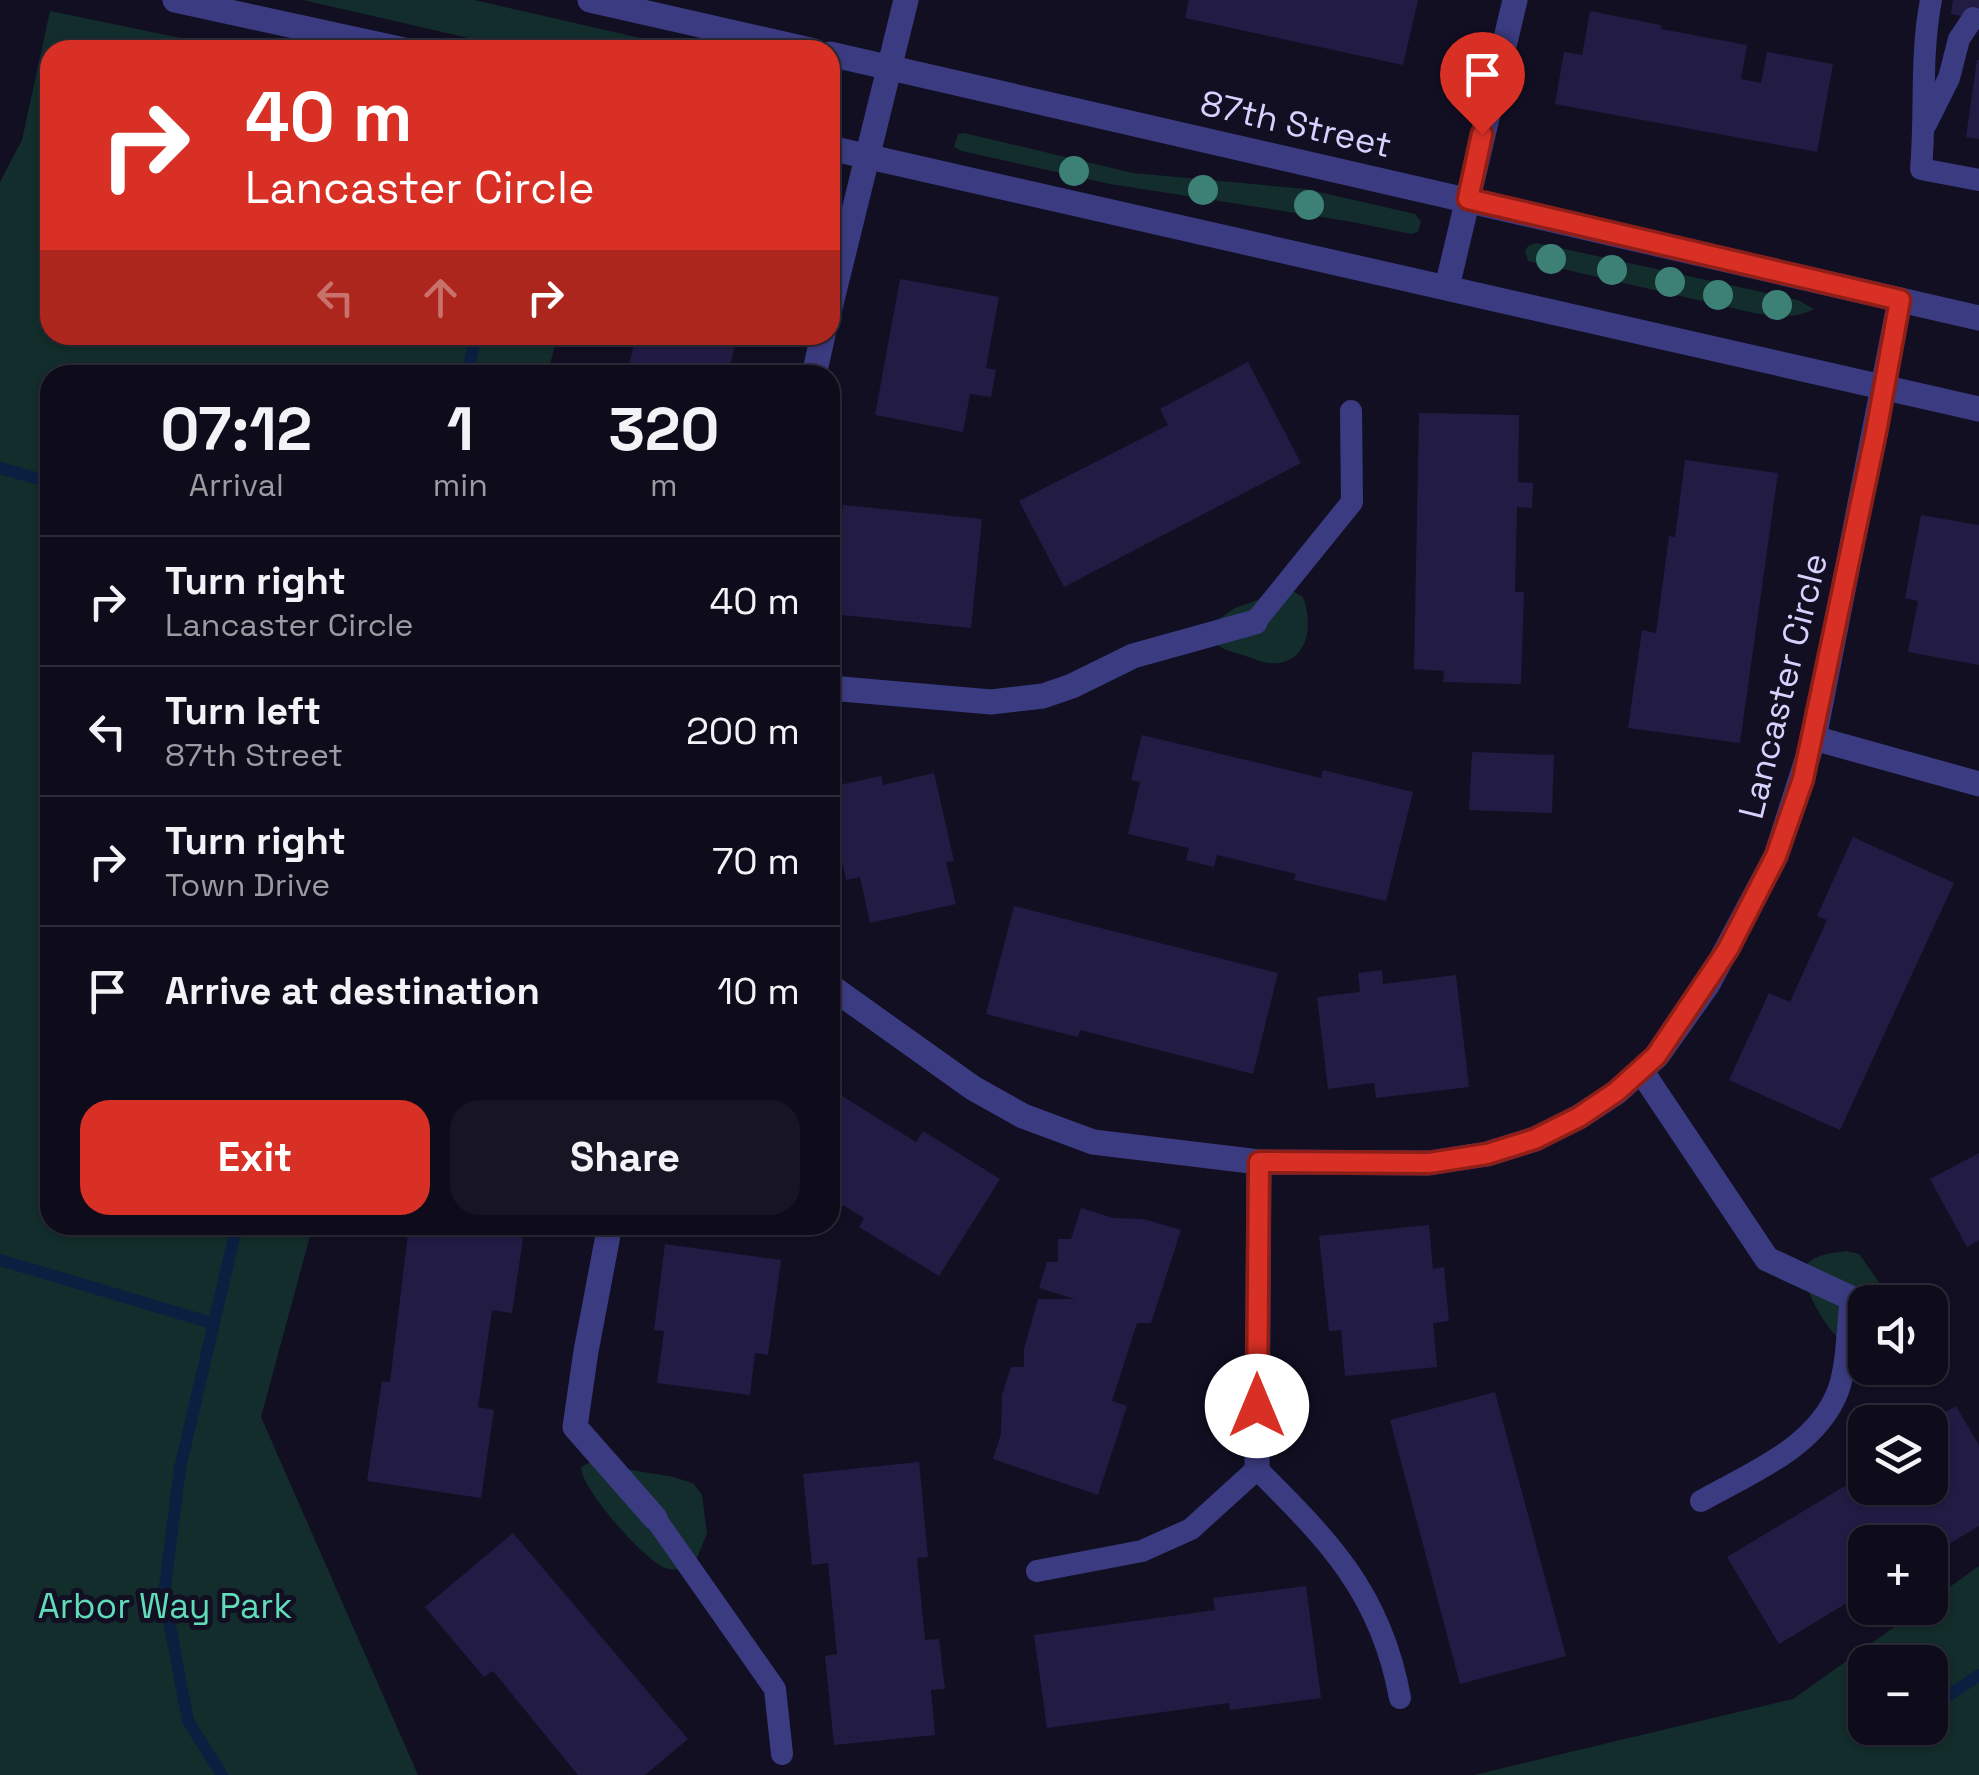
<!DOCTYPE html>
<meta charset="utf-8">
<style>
:root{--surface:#0e0b1a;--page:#171423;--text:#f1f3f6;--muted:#9b9ba2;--line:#2e2b39;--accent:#d93025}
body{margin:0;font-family:"Space Grotesk",sans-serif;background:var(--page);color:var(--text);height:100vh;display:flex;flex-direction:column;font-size:38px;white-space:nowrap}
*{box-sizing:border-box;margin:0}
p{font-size:32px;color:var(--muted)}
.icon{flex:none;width:55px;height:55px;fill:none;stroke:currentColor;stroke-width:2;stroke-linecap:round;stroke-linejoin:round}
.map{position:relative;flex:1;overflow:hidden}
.drawer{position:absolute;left:40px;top:365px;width:800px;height:870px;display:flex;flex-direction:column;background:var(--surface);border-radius:30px;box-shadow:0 2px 8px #0004,0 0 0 2px var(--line)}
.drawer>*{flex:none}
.guide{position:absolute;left:40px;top:40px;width:800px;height:305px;border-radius:30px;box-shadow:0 2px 8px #0004,0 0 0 2px var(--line);background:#d93025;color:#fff;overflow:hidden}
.buttons{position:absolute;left:1848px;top:1285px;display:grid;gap:20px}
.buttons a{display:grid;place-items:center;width:100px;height:100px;border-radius:20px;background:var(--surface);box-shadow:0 2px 8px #0004,0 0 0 2px var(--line);font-size:50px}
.pin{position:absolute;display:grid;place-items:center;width:85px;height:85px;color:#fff;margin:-102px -42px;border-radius:50% 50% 50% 0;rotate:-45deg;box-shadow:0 0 10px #0007}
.pin .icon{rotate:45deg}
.me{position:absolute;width:110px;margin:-55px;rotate:0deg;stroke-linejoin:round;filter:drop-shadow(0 0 8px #0008)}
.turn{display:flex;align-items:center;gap:35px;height:210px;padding:0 40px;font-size:45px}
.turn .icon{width:130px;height:130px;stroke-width:2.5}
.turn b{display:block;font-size:70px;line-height:85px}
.lanes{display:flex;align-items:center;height:95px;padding:0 40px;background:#0003;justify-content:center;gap:50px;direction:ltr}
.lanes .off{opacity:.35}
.eta{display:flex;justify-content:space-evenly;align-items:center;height:170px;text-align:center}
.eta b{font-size:60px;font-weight:800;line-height:70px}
.action{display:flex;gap:20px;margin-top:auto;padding:20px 40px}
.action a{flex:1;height:115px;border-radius:30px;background:var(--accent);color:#fff;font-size:40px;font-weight:800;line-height:115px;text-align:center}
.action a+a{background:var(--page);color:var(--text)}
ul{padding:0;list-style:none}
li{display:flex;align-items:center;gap:30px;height:130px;padding:0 40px;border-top:2px solid var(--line)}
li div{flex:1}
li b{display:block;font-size:38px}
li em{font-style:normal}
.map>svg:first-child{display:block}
</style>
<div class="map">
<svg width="1979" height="1775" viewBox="0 0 1979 1775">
<rect width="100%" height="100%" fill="#120f23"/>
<path fill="#122d2b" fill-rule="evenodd" d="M303 0H474L693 50H521Z
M50 11 239 50H50V335H558L547 375H50V1225H313L261 1417 418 1775H0V182L22 140Z
M964 133 1133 173 1306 189 1415 214 1421 222 1418 232 1411 234 1353 222 1110 184 962 151 954 147 958 134Z
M1537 243 1798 300 1814 309C1796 319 1774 316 1754 313L1528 261 1525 251 1528 246Z
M1289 589 1303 597C1312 620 1311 658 1279 663 1266 665 1252 658 1240 654 1229 651 1220 649 1212 640L1217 620 1235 608Z
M1846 1251 1859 1254 1893 1302H1865V1346C1856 1345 1849 1345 1841 1340 1827 1331 1795 1278 1807 1264 1816 1254 1834 1253 1846 1251Z
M589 1463 674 1477 694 1484 702 1495 707 1533 695 1563C684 1567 676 1572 665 1568 644 1560 580 1487 581 1467Z
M1979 1566V1775H1474L1793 1699 1921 1608H1930V1601ZM1865 1662H1930V1728H1865Z"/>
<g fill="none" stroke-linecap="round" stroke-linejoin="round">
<path stroke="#0b2040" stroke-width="12" d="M467 375 476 335
M0 468 50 482
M0 1260 212 1323
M1930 1708 1979 1675
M1887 1737 1900 1728
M222 1775 188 1721 164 1594 180 1468 237 1225"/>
</g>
<path fill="#221b44" d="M1189 0H1418L1403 65 1185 18Z
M1953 0H1979V19L1951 14Z
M1590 11 1661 25V29L1747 45 1741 79 1761 83 1767 52 1833 64 1817 152 1555 104 1564 52 1582 55Z
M1977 60H1979V139L1966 137Z
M900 279 999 297 986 368 996 370 991 397 970 394 963 432 875 415Z
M636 335H737L728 375H627Z
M1248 362 1301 463 1064 587 1019 501 1168 425 1160 409Z
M1419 413 1519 415 1518 482 1533 483 1532 508 1517 507 1515 592H1524L1521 684 1443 682 1444 671 1414 669Z
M1685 460 1778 473 1740 743 1628 728 1642 630 1656 633 1669 536 1675 537Z
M843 505 982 519 971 628 832 614Z
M1921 515 1979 525V665L1908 652 1918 601 1905 598Z
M1142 735 1321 778 1323 770 1413 792 1386 901 1294 880 1296 874 1217 855 1214 867 1186 860 1189 848 1128 834 1140 782 1131 780Z
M1472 752 1554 755 1552 813 1469 810Z
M934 773 954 861 946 862 956 904 870 923 860 877 846 880 830 809V787L881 776 883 785Z
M1853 837 1954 883 1840 1130 1729 1080 1769 993 1790 1002 1827 920 1817 916Z
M1014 906 1278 973 1253 1074 1080 1030 1078 1037 986 1014Z
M1382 970 1383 984 1456 975 1469 1087 1376 1098 1374 1083 1328 1089 1317 997 1360 992 1358 973Z
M830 1075 843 1083 837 1093 916 1142 923 1131 1000 1179 939 1276 859 1227 864 1218 830 1197Z
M1979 1153V1240L1967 1247 1930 1179Z
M1081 1208 1113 1218 1144 1219 1181 1230 1151 1323H1137L1112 1401 1127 1406 1098 1495 993 1459 1001 1434 1002 1395 1011 1367H1024V1349L1038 1299H1075L1039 1288 1047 1262H1058V1239H1071Z
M409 1225H525L512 1313 492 1310 478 1407 494 1410 481 1498 367 1481 382 1381 390 1382Z
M1429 1225 1433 1269 1444 1267 1449 1321 1433 1323 1437 1367 1345 1376 1341 1330 1329 1331 1319 1236Z
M665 1244 781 1260 768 1355 755 1353 750 1395 657 1383 664 1331 654 1330Z
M1495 1392 1566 1656 1460 1684 1390 1420Z
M1956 1406 1979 1445V1526L1932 1554 1930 1542H1865V1592L1779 1644 1727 1557 1865 1474V1488H1930V1421Z
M919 1462 928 1557 917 1558 925 1640 939 1639 945 1689 931 1690 935 1735 834 1745 825 1656 837 1654 828 1563 812 1565 803 1474Z
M513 1533 688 1739 645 1775H578L493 1671 484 1677 425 1607Z
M1306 1586 1321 1698 1230 1710 1229 1703 1047 1728 1034 1635 1215 1610 1213 1598Z"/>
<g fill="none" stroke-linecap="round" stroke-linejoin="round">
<path stroke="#3b3b81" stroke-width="22" d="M1931 0C1920 56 1926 113 1921 169L1979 180
M1926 124 1949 78 1959 39 1973 18
M1255 622 1352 502 1351 411
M1701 1501C1750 1473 1816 1448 1838 1391 1848 1364 1847 1327 1851 1298
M655 1518 775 1689 782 1754
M1037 1571 1142 1551 1191 1529 1257 1469C1329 1541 1381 1593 1400 1698"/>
<path stroke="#3b3b81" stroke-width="25" d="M1447 287 1515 0
M830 308 906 0
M814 375 823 335
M830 688 991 702 1043 696 1072 686 1133 656 1255 622
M1814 738 1979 784
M830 986 973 1088 1023 1116 1093 1142 1259 1162 1429 1163 1487 1154 1535 1139 1579 1117 1617 1092 1657 1056 1708 984 1776 856 1814 738 1900 300
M1642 1072 1767 1259 1851 1298
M610 1225 586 1351 575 1427 655 1518
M1257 1469 1259 1162"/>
<path stroke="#3b3b81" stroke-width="25" d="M175 0 404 50
M590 0 810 50
M830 54 1979 318
M830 148 1979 409"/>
</g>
<g fill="#3d8076">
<circle cx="1074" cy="171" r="15"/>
<circle cx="1203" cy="190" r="15"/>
<circle cx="1309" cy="205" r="15"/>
<circle cx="1551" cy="259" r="15"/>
<circle cx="1612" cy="270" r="15"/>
<circle cx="1670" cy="282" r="15"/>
<circle cx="1718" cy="295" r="15"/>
<circle cx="1777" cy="305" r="15"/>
</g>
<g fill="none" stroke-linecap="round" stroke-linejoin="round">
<defs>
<path id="route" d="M1257 1406 1259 1162 1429 1163 1487 1154 1535 1139 1579 1117 1616 1092 1656 1056 1728 949 1776 856 1803 779 1876 432 1900 300 1468 199 1482 134"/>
</defs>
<use href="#route" stroke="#8d1f18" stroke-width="25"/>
<use href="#route" stroke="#d93025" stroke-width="18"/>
</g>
<g text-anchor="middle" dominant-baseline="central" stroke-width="10" stroke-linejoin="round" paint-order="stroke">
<g font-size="35" fill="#d6d2fe" stroke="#120f23">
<text transform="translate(1296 124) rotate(13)">87th Street</text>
<text transform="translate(1783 686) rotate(-76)">Lancaster Circle</text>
</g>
<g font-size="35" fill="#60dcb9" stroke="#120f23">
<text x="165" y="1606">Arbor Way Park</text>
</g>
</g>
</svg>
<div class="buttons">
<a><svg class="icon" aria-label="sound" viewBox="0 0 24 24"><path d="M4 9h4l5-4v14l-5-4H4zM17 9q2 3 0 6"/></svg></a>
<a><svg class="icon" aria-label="layers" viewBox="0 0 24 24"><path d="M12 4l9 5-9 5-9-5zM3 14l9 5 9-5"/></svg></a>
<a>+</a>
<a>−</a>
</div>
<div class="pin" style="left:1482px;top:134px;background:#d93025"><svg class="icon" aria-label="arrive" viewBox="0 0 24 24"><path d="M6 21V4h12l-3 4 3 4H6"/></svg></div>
<svg class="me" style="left:1257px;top:1406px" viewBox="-20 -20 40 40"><circle r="19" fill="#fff"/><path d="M0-13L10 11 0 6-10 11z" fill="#d93025"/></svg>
<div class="guide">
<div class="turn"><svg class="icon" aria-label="right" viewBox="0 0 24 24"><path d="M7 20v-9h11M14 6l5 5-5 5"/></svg><div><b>40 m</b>Lancaster Circle</div></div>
<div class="lanes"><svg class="icon off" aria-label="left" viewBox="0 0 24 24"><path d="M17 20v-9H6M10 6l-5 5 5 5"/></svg><svg class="icon off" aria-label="ahead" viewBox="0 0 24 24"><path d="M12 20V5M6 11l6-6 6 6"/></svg><svg class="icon" aria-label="right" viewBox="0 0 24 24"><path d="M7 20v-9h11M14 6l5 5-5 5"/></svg></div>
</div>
<section class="drawer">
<div class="eta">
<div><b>07:12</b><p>Arrival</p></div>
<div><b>1</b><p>min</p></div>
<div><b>320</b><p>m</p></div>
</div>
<ul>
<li><svg class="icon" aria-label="right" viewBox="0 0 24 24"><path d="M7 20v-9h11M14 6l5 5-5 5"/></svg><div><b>Turn right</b><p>Lancaster Circle</p></div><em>40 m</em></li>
<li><svg class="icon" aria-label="left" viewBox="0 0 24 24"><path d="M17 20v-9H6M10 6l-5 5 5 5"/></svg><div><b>Turn left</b><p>87th Street</p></div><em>200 m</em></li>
<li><svg class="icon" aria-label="right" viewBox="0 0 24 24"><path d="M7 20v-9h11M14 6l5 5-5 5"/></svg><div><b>Turn right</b><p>Town Drive</p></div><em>70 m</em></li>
<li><svg class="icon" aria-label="arrive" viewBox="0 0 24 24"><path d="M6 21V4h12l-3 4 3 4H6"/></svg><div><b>Arrive at destination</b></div><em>10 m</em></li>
</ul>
<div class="action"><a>Exit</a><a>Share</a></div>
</section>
</div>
